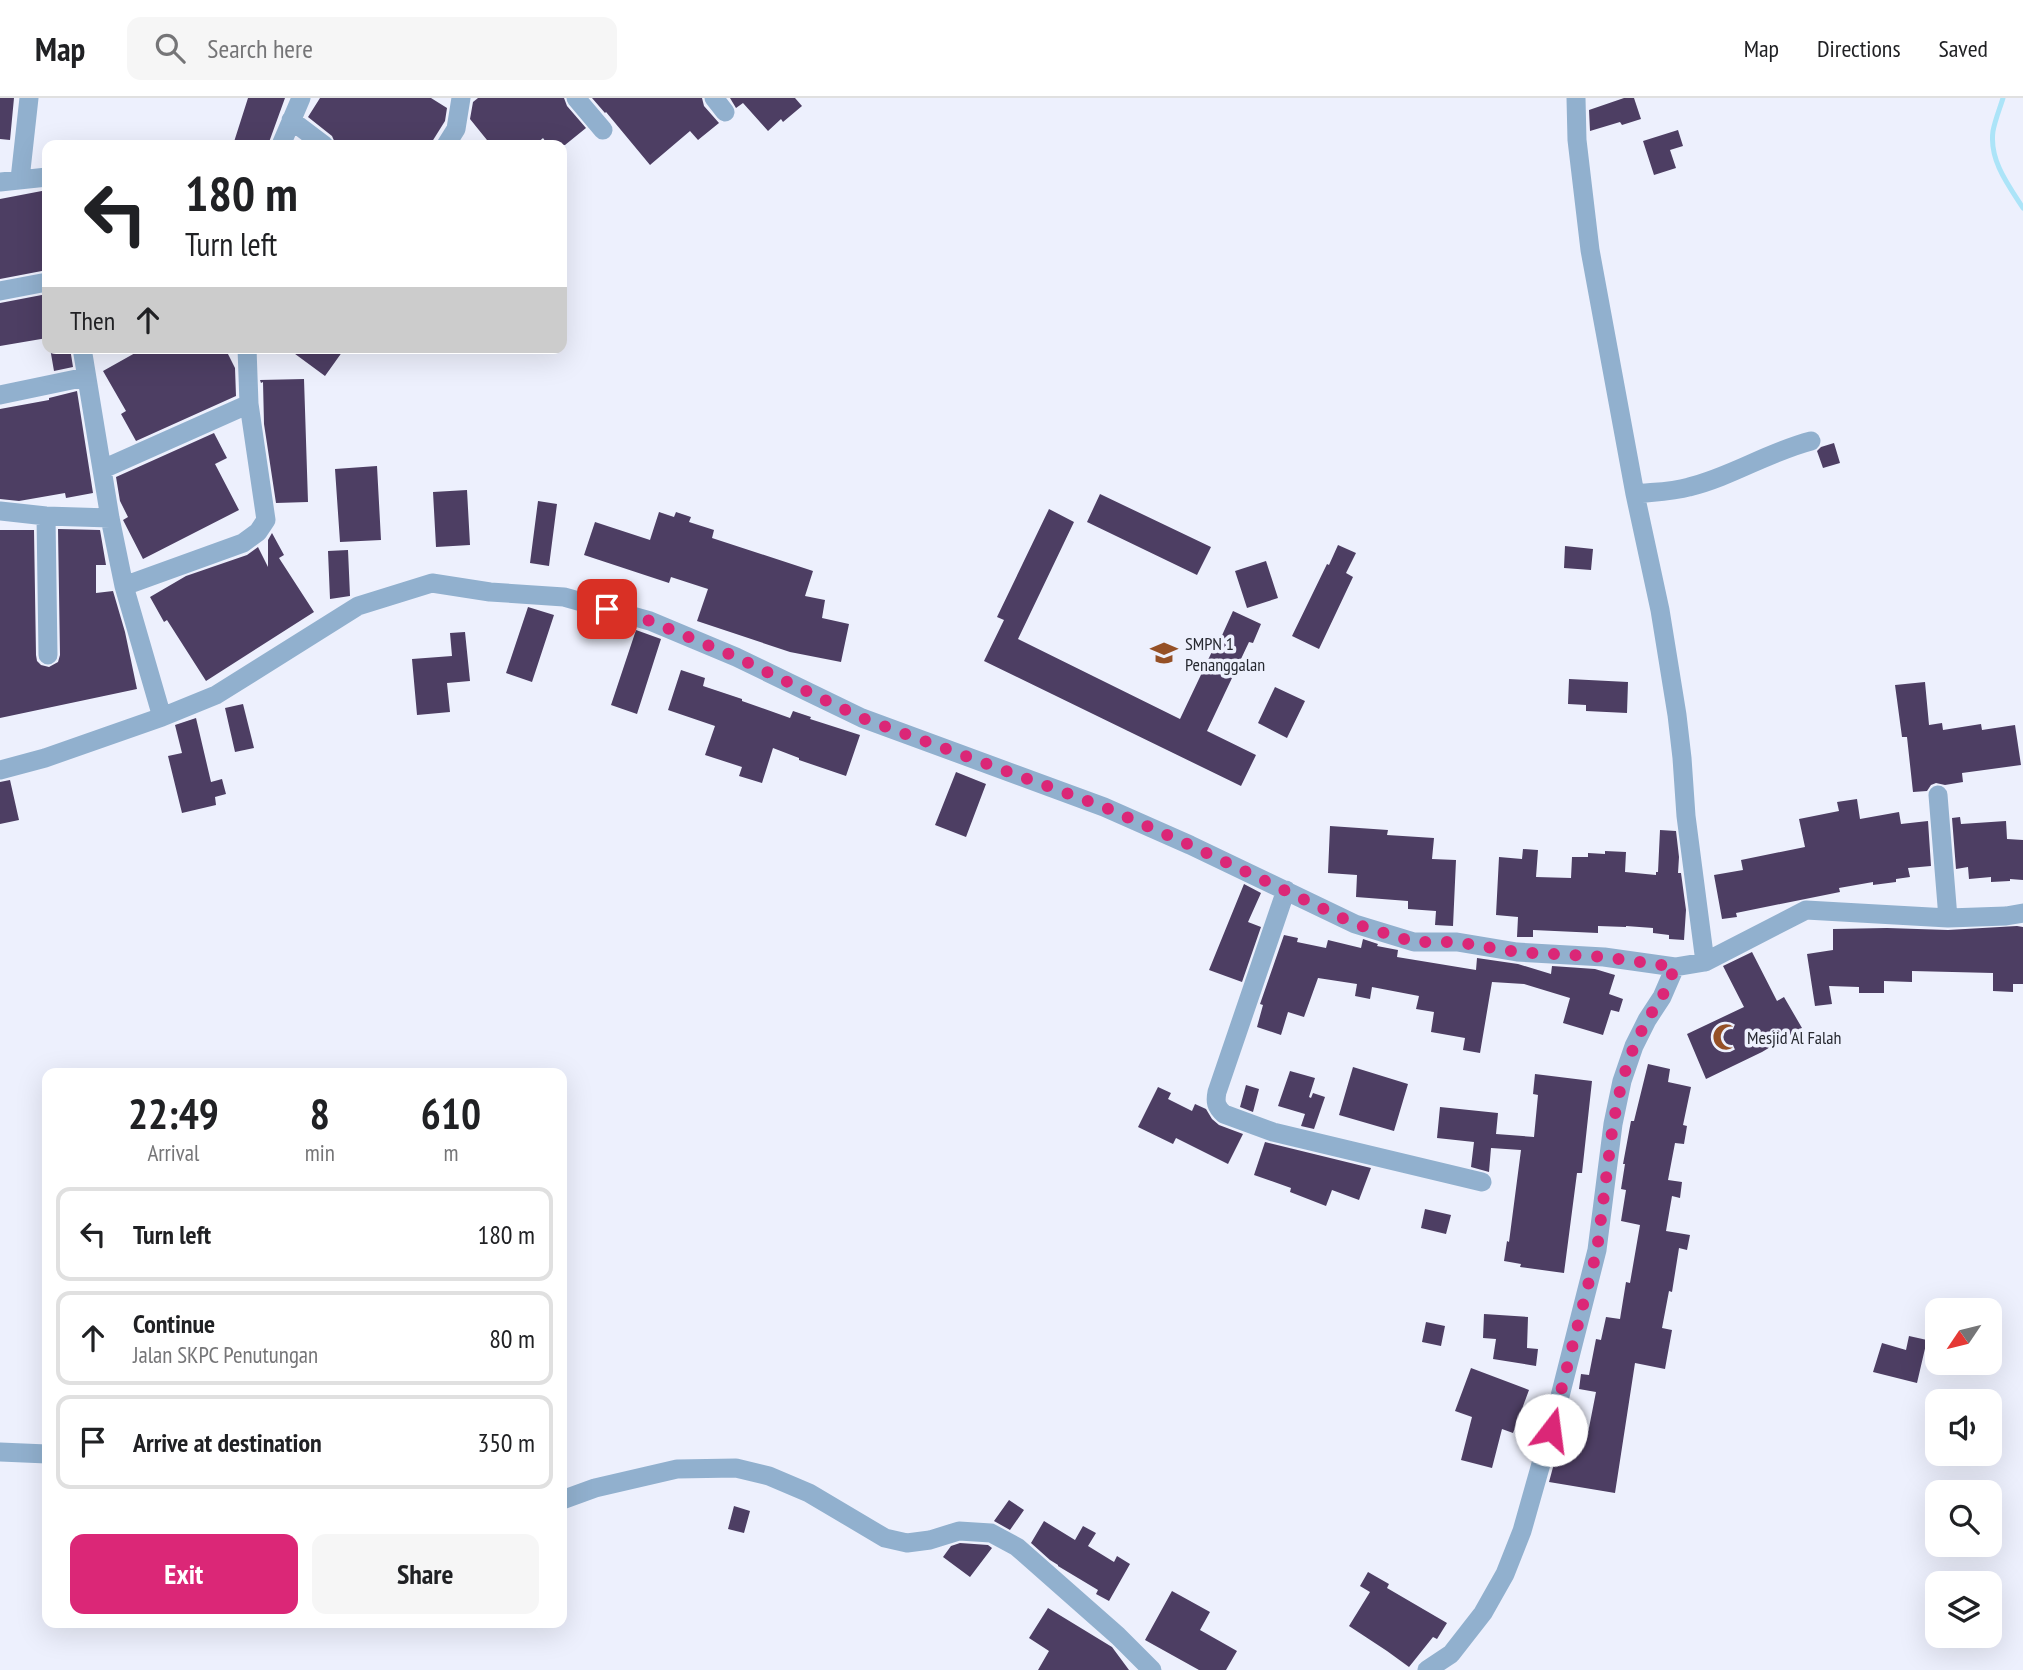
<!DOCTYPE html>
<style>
:root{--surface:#fff;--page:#f6f6f6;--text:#202124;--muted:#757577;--line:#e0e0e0;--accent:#db2777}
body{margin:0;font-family:"PT Sans Narrow",sans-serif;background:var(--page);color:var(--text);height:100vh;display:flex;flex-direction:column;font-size:26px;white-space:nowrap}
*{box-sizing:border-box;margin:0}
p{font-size:23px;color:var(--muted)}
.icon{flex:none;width:38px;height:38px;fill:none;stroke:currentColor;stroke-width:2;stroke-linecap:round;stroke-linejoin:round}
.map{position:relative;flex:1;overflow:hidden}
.panel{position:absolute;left:42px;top:970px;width:525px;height:560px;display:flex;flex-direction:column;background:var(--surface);border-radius:14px;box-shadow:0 7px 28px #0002}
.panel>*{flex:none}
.banner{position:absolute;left:42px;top:42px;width:525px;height:214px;border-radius:14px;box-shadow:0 7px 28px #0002;background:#fff;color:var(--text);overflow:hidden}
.needle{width:46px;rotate:235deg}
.fabs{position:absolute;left:1925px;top:1200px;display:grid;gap:14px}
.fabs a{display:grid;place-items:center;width:77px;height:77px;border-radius:14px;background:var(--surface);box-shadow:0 7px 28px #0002;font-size:35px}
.pin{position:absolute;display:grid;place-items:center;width:60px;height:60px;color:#fff;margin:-30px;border-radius:14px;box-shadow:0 4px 10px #0006}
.me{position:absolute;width:77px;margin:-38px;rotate:15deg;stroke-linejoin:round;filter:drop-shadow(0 0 5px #0008)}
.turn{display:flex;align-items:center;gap:24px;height:147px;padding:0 28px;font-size:32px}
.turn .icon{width:91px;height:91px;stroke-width:2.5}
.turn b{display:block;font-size:49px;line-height:60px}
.then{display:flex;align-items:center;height:66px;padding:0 28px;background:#0003;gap:14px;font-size:26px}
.eta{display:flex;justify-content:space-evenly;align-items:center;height:119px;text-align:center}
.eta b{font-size:42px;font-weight:600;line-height:49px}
.action{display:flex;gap:14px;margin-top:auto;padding:14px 28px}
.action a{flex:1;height:80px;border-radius:14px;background:var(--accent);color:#fff;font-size:28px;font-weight:600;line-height:80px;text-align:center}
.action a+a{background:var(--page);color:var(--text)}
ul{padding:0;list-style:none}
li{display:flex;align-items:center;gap:21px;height:94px;margin:0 14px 10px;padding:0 14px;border:4px solid var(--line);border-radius:14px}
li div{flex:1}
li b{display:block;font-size:26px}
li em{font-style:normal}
header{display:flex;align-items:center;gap:42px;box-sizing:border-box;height:98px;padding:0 35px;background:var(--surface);border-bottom:2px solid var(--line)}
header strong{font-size:33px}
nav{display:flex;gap:38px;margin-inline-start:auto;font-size:24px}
.search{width:490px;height:63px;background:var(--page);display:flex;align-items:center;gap:18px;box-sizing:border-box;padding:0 24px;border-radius:14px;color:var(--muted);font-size:26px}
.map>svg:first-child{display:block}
</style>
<header>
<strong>Map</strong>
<div class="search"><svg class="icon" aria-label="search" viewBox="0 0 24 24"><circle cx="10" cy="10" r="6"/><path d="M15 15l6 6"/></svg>Search here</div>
<nav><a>Map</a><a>Directions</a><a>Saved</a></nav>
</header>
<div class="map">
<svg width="2023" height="1572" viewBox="0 0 2023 1572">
<rect width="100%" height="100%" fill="#edf0fd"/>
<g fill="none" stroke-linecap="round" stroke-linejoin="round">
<path stroke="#ace4f8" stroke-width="5" d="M2003 0C2000 10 1995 22 1993 33 1989 62 2008 87 2023 110"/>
</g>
<path fill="#4d3e63" d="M0 0H14L10 42 0 41Z
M248 0H285L268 47H233Z
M320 0H431L447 10 445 23 430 47H336L332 38 308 19Z
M478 0H564L567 8 586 30 565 47H548L543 40 535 47H491L470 21 473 4Z
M592 0H702L704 8 719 25 698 42 690 33 650 67 606 14 605 15Z
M730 0H795L802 8 783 24 781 21 768 33 743 5 736 10Z
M1624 0H1634L1641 21 1622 27 1620 24 1590 33 1589 12Z
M1678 32 1683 48 1670 52 1676 70 1654 77 1643 43Z
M47 92V172L0 181V101Z
M47 196V240L0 248V205Z
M50 250H70L73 269 54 273Z
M144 250H225L235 270 236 298 136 343 121 316 126 313 103 273Z
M287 250H345L325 278Z
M304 281 308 404 276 405 264 326 263 284 261 285 260 282Z
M77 293 93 395 66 400 65 395 19 403 0 401V311L49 302V300Z
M214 335 227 360 215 366 239 412 143 461 123 422 128 419 120 403 116 379Z
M1834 345 1840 365 1823 370 1817 353 1821 349Z
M377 368 381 442 340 444 335 371Z
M467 392 470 447 436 449 433 394Z
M1100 396 1211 449 1197 477 1087 424Z
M538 403 557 406 549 468 530 465Z
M1049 411 1074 424 1018 541 1180 621 1217 543 1219 544 1233 513 1261 526 1253 545 1249 544 1207 633 1256 657 1241 688 984 563 1004 522 997 519Z
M659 414 674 419 676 414 691 419 689 424 714 432 712 440 813 473 805 498 825 502 822 520 849 526 841 564 790 554 697 523 708 491 671 479 669 485 584 457 595 424 650 442Z
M58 431 100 432 106 467H96V495L113 493 125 534 137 591 0 620V432H34L36 557 37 563 41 567 49 569 58 564 60 557Z
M272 435 284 457 279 460 314 514 206 583 167 522 164 524 150 499 186 478 247 457 258 449 268 469V442Z
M1338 447 1356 455 1346 475 1353 479 1319 551 1292 538 1327 466 1329 467Z
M1565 448 1593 451 1591 472 1564 470Z
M348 452 350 498 330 501 328 453Z
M1266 463 1278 500 1247 510 1235 473Z
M528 509 554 517 532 584 506 575Z
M636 532 661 541 637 616 611 607Z
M465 534 470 583 447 585 450 614 417 617 412 561 452 558 450 535Z
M681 572 705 580 703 588 742 601V603L790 620 793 613 811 619 810 621 860 637 846 678 799 662V660L773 650 762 685 739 678 742 669 705 657 715 628 668 612Z
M1569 581 1628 584 1627 615 1586 613V607L1568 606Z
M1925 584 1929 627 1942 625 1943 632 1981 626 1982 632 2015 627 2021 667 1962 675 1963 684 1945 687 1936 685 1931 687 1927 693 1913 694 1907 639H1902L1895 587Z
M1275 589 1305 603 1287 640 1258 625Z
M243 606 254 650 235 654 225 610Z
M196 620 211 684 222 681 226 696 215 699 216 707 182 715 168 658 182 655 175 627Z
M956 674 986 686 966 739 935 727Z
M10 682 19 722 0 726V684Z
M1857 701 1860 721 1899 714 1901 726 1928 723 1931 768 1908 770 1910 779 1896 781V784L1873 787V784L1839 790 1840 794 1736 815 1737 819 1722 821 1714 777 1743 772 1741 762 1805 749 1799 721 1839 713 1837 704Z
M1960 719 1961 726 2006 723 2007 741 2023 742V782L2010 781V783L1991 784V779L1969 781 1968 769 1956 771 1952 720Z
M1330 728 1388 732 1387 737 1434 740 1432 761 1456 762 1453 828 1435 827 1436 813 1408 811V803L1356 799 1357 777 1328 775Z
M1660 732 1676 733 1679 759 1678 775H1681L1686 812 1684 842 1669 841V837L1653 835V830L1626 828V829L1598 828V835L1533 832V839H1517L1518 819 1496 817 1499 759 1522 761 1523 751 1538 752 1536 779 1571 780 1572 759H1588V755L1605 756V753L1626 754 1625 774 1656 777V774H1658Z
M1244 786 1261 795 1248 824 1261 829 1242 884 1209 872Z
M2017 828 2023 829V886H2013V894L1993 893V875L1912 873V884L1884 883V895H1859V889L1829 888 1832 906 1815 908 1807 856 1833 852V831L1887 830 1948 832Z
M1284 837 1298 840 1297 844 1326 850 1328 842 1361 850 1363 841 1378 846 1377 848 1398 852 1397 859 1476 872 1477 860 1518 866 1551 876 1552 868 1595 871 1615 877 1609 896 1623 901 1619 914 1611 912 1603 937 1563 925 1570 900 1524 886 1492 884 1480 955 1463 952 1465 940 1431 934 1434 914 1416 911 1419 898 1372 889 1370 901 1355 898 1357 886 1318 880 1304 919 1288 914 1281 937 1257 929 1263 907 1260 906Z
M1752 854 1777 903 1784 899 1802 930 1762 954 1706 981 1687 936 1744 909 1723 868Z
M1648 966 1670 971 1668 984 1691 989 1683 1027 1687 1028 1684 1046 1675 1045 1668 1082 1682 1084 1680 1100 1672 1098 1666 1133 1690 1137 1687 1152 1679 1150 1672 1194 1669 1193 1662 1230 1672 1232 1665 1271 1635 1265 1615 1395 1549 1384 1562 1336 1587 1340 1596 1294 1579 1291 1581 1276 1589 1277 1596 1241 1601 1242 1606 1219 1620 1221 1626 1184 1630 1185 1640 1127 1621 1123 1626 1092 1621 1091 1625 1066H1623L1631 1023H1634Z
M1353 969 1408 986 1394 1033 1339 1017Z
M1290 973 1315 980 1309 999 1311 1000 1313 995 1325 999 1314 1031 1301 1028 1305 1016 1278 1008Z
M1535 976 1592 983 1582 1075H1577L1564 1175 1520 1169 1521 1166 1504 1163 1507 1143 1509 1144 1521 1052 1491 1050 1489 1074 1471 1069 1474 1044 1437 1040 1440 1009 1498 1015 1496 1036 1534 1039 1538 997 1533 996Z
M1246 987 1259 991 1253 1014 1240 1009Z
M1158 989 1171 995 1168 1001 1192 1013 1195 1006 1206 1011 1212 1021 1219 1027 1243 1036 1228 1066 1176 1040 1173 1046 1138 1029Z
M1265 1044 1371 1070 1359 1102 1332 1092 1326 1108 1290 1094 1291 1090 1254 1077Z
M1425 1111 1451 1117 1446 1136 1421 1130Z
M1484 1216 1528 1219 1527 1250 1538 1251 1536 1268 1493 1261 1496 1241 1483 1240Z
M1426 1224 1445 1228 1441 1248 1422 1244Z
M1909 1238 1927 1242 1917 1285 1873 1274 1882 1245 1906 1252Z
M1471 1270 1529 1292 1513 1335 1502 1331 1492 1370 1461 1362 1472 1319 1455 1313Z
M1009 1402 1024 1412 1010 1432 994 1423Z
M734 1408 750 1413 744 1435 728 1431Z
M1044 1423 1075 1442 1083 1428 1096 1435 1088 1448 1114 1464 1117 1458 1130 1466 1109 1503 1096 1496 1098 1492 1058 1468V1467L1050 1462 1031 1445Z
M960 1445 988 1447 992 1450 970 1479 943 1459 951 1448Z
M1368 1474 1389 1486 1387 1490 1447 1525 1437 1541 1433 1539 1409 1569 1387 1553 1349 1528 1370 1494 1360 1488Z
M1172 1493 1210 1514 1200 1532 1237 1553 1226 1572H1199L1145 1542Z
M1048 1510 1112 1549 1129 1572H1038L1049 1553 1029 1540Z"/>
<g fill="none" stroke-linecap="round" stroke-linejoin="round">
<path stroke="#91b0ce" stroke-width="19" d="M576 0 603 32
M714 0 725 14
M1576 0 1577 42 1590 152 1635 396 1660 512 1677 617 1682 660 1686 718 1705 864
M291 22 324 47
M281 47 301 0
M446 47 456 31 461 0
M20 81 29 0
M0 84 47 79
M0 193 47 184
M82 250 110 420 124 488 162 619
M0 297 86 279
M103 371 249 306
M1635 396C1652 394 1672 394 1689 389 1731 379 1768 354 1811 343
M0 413 46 418 110 420
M46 418 48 557
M124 488 243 445 258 434 266 422 249 306 247 250
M0 672 45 660 162 619 216 597 358 508 432 485 490 494 564 499 650 523 736 559 862 620 1104 709 1190 747 1355 826 1414 844H1457L1517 854 1604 859 1675 869 1705 864 1806 812 1948 820 2006 818 2023 815
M1938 697 1948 820
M1286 792 1217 994C1215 1004 1216 1009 1224 1016L1273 1034 1482 1084
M0 1354 47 1356
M562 1402 595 1390 677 1371 736 1370 769 1378 809 1395 885 1440 907 1445 930 1442 959 1433 991 1435 1017 1449 1118 1538 1152 1572
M1427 1572 1451 1556 1483 1515 1505 1476 1522 1433 1558 1306 1597 1152 1613 1026 1622 983 1634 948 1647 922 1662 899 1675 869"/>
</g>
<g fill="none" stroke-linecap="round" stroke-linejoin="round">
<path stroke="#db2777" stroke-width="12" stroke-dasharray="0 21.6" d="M607 511 650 523 736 559 862 620 1104 709 1190 747 1355 826 1414 844H1457L1517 854 1604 859 1675 869 1662 899 1647 922 1634 948 1622 983 1613 1026 1597 1152 1551 1332"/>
</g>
<defs>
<symbol id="school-bare" viewBox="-9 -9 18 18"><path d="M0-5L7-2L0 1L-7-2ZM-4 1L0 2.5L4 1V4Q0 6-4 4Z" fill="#955026" stroke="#edf0fd" stroke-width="2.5" paint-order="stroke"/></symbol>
<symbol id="mosque-bare" viewBox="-9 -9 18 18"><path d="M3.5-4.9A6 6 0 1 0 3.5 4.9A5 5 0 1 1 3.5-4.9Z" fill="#955026" stroke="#edf0fd" stroke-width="2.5" paint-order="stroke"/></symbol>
</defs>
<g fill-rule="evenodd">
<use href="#school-bare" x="1145" y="536" width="38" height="38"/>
<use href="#mosque-bare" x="1707" y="920" width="38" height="38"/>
</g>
<g text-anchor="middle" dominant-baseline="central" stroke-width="7" stroke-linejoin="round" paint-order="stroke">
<g font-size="18" fill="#272931" stroke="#edf0fd" text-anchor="start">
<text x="1185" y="545">SMPN 1<tspan x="1185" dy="21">Penanggalan</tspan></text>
<text x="1747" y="939">Mesjid Al Falah</text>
</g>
</g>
</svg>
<div class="fabs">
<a><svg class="needle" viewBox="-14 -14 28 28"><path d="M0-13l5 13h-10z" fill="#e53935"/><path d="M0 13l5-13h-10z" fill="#757577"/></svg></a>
<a><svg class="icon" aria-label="sound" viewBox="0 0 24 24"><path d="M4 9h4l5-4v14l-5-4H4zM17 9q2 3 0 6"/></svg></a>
<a><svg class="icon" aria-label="search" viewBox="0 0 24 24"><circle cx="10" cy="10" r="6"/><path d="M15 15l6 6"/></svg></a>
<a><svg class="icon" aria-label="layers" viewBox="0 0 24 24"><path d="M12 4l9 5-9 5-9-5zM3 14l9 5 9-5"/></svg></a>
</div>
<div class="pin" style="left:607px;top:511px;background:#d93025"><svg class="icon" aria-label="arrive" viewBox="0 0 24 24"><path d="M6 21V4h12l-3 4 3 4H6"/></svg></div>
<svg class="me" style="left:1551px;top:1332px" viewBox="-20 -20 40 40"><circle r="19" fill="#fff"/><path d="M0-13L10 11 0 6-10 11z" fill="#db2777"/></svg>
<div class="banner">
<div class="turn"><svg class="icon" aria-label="left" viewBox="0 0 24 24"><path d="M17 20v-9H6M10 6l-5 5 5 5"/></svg><div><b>180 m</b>Turn left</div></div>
<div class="then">Then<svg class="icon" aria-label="ahead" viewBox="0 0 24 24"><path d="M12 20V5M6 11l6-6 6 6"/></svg></div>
</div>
<section class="panel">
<div class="eta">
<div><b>22:49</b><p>Arrival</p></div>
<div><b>8</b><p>min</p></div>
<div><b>610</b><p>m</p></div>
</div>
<ul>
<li><svg class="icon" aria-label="left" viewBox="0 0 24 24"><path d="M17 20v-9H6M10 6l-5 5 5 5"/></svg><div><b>Turn left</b></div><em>180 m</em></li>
<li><svg class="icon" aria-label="ahead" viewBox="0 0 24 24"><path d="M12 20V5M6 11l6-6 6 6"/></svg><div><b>Continue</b><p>Jalan SKPC Penutungan</p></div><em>80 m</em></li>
<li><svg class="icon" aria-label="arrive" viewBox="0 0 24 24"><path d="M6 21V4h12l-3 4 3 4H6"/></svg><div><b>Arrive at destination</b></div><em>350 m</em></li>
</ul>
<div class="action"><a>Exit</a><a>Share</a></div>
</section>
</div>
